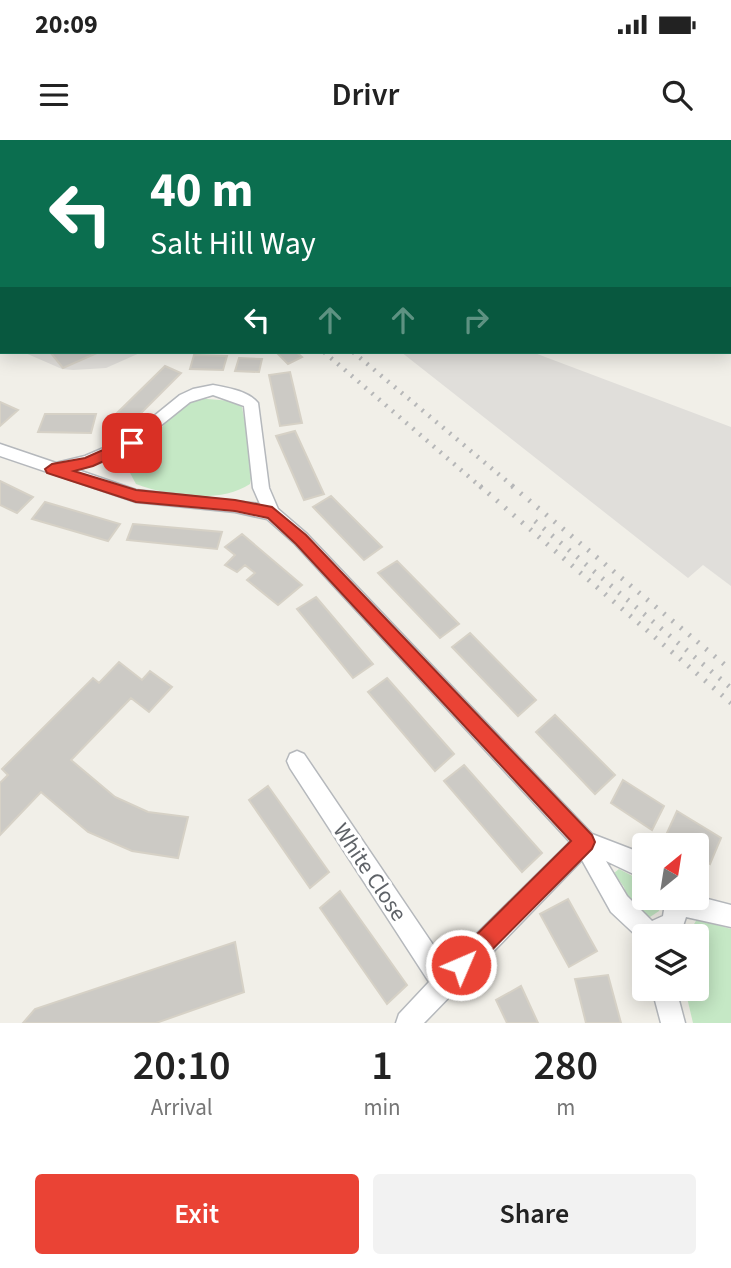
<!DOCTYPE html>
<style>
:root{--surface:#fff;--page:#f2f2f2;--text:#222;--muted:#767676;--accent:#ea4335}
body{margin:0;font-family:"Source Sans 3",sans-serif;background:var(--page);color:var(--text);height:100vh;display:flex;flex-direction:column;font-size:26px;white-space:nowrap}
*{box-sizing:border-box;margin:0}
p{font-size:23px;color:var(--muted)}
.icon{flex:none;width:38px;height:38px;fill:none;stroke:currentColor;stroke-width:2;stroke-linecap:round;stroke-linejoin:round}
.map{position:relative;height:883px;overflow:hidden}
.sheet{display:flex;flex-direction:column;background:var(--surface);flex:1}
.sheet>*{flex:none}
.top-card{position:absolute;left:0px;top:0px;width:732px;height:214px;box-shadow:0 4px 18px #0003;background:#0b6e4f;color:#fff;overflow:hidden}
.needle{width:46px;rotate:30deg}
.fabs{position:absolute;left:632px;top:693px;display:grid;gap:14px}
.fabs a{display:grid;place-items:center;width:77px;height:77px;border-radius:7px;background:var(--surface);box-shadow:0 4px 18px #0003;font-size:35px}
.pin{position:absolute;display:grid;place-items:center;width:60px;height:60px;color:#fff;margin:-30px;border-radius:14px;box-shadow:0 4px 10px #0006}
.me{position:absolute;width:77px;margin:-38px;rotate:45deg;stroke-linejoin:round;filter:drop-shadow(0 0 5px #0008)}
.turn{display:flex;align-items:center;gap:24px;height:147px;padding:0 35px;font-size:32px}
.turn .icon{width:91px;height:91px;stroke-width:2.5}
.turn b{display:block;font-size:49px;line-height:60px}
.lanes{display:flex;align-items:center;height:66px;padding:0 35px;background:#0003;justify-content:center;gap:35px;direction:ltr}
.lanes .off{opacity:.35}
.eta{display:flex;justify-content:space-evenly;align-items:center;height:119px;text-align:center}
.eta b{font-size:42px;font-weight:600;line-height:49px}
.cta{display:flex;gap:14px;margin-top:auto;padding:14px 35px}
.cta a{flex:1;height:80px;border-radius:7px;background:var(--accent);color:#fff;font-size:28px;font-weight:600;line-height:80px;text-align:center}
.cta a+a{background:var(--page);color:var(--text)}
.status{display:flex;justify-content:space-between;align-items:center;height:49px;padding:0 35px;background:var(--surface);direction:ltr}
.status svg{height:19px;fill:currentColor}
header{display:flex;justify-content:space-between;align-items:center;height:91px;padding:0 35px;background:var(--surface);font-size:32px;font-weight:600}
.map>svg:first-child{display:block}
</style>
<div class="status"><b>20:09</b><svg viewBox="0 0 49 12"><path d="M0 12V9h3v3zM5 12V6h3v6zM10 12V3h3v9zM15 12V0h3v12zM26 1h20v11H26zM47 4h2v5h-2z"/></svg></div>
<header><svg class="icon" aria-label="menu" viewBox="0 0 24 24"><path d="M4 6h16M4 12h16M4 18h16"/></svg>Drivr<svg class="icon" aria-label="search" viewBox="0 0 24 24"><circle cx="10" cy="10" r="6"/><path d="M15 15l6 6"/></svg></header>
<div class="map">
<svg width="731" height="883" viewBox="0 0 731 883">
<rect width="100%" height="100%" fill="#f1efe8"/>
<path fill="#e0deda" d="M23 212H142L106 228 73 230 62 229Z
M401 212H532L731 287V446L703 425 688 438Z"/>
<path fill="#c5e8c5" d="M196 258 231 261 242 267 253 326 250 344C220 364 168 356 136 344L129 331 139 311 187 261Z
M619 729 644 742V758H658L661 763 659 771 650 777 629 764 624 747 614 733Z
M697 779 731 789V883H693L685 849H696V796H687Z"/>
<path fill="#cccac5" stroke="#d6d1c6" stroke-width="2" d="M50 212H99L63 228Z
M280 212H296L302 217 288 224 277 213Z
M194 215 227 216 223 230 190 229Z
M239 218 262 219 259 232 235 231Z
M165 226 181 233 127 287 110 280Z
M290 232 302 283 280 286 269 235Z
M0 262 18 270 0 286Z
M45 274H96L91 293 38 292Z
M295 291 324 354 304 360 276 296Z
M0 341 33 357 17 373 0 365Z
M331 356 382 407 364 420 313 367Z
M45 362 120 384 108 401 32 379Z
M133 384 222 392 217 409 127 400Z
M242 394 302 445 278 465 247 440 255 433 245 425 237 432 225 425 235 415 225 407Z
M397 421 459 484 440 498 378 433Z
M316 457 373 524 353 538 297 469Z
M470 493 536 560 518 576 452 507Z
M119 522 142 540 150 531 172 547 149 572 131 558 71 620 115 657 148 672 188 677 178 718 132 711 88 692 41 652 0 695V643L8 635 2 629 93 538 99 543Z
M387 538 454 614 435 631 368 552Z
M555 575 615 635 595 654 536 592Z
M464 625 542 713 522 732 444 641Z
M623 640 664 666 652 690 611 663Z
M268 646 329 732 310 748 249 660Z
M677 671 721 698 710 724 696 715V705H682L666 695Z
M340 751 407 845 387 864 320 768Z
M568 759 597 811 569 827 540 774Z
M235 802 244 852 156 883H23L35 869Z
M608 835 621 883H586L575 839Z
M521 846 538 883H507L496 860Z"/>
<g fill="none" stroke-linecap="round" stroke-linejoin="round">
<defs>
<path id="lane" d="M239 0H245V2H240Z
M2 37V42L0 43V38Z
M2 148V154H0V149Z
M0 172H2V177H0Z"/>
<path id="street" d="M320 0H335L319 2Z
M367 0H380L381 2H368Z
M630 0H644L645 2H631Z
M730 30H731V36H730Z
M730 138H731V147H730Z
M213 245C229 248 248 251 258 263L269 348 278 369 307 394 592 694 644 714V739L606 721 627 756 652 781 663 776 665 764 663 758 696 756 731 765V787L686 777 681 792 671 796H644V802L642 801 611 772 582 720 424 883H396L399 874 429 842 290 628 287 621 290 614 297 611 304 614 446 824 570 702 295 404 267 379 235 372 136 362 0 316V304L56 323 85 316 127 298 180 255 193 249ZM213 255 244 266 253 348 260 364 136 350 78 330 129 311 190 262Z
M652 849H676L685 883H661Z"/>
</defs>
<use href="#lane" stroke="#b5b8bc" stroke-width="3"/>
<use href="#street" stroke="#b5b8bc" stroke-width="3"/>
<use href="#lane" fill="#fff" fill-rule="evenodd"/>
<use href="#street" fill="#fff" fill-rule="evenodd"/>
<path stroke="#b6b7b8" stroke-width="3.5" stroke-dasharray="1 6" stroke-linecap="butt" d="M99 0 101 2
M119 0 121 2"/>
<path stroke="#b6b7b8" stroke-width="4.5" stroke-dasharray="2 7" stroke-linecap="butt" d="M324 212 482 348
M353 212 515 348"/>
<path stroke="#b6b7b8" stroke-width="5" stroke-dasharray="2 9" stroke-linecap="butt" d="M480 346 731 563
M512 346 731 530
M535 381 731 548"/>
</g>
<path fill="#ea4335" stroke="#982c22" stroke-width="2" d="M132 297 137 299V306L93 326 74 331 136 350 235 360 272 367 306 395 592 695 595 702 592 709 469 833 461 836 454 833 451 825 454 817 571 701 296 404 268 378 235 371 136 362 47 333 45 329 52 324 85 318Z"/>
<g text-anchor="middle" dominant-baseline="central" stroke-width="6" stroke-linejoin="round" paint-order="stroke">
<g font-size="23" fill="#5f6368" stroke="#fff">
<text transform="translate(370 732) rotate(56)">White Close</text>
</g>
</g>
</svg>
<div class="fabs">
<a><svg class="needle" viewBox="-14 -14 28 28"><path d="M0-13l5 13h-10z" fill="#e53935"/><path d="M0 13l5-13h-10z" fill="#767676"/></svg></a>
<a><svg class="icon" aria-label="layers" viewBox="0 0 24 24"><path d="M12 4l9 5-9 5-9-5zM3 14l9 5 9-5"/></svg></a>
</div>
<div class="pin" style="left:132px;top:303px;background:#d93025"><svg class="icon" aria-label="arrive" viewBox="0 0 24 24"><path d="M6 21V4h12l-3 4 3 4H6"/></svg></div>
<svg class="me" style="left:461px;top:825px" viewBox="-20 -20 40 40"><circle r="17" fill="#ea4335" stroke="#fff" stroke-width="3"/><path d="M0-11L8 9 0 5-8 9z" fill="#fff"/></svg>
<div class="top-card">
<div class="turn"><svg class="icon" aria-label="left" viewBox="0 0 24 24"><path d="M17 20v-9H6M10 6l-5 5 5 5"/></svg><div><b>40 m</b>Salt Hill Way</div></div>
<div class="lanes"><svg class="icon" aria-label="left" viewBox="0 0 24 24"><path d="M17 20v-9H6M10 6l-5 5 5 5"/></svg><svg class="icon off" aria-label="ahead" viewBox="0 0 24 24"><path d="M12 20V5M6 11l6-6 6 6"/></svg><svg class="icon off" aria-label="ahead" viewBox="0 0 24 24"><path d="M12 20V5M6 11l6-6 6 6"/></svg><svg class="icon off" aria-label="right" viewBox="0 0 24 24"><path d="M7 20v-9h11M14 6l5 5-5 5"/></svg></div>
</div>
</div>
<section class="sheet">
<div class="eta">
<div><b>20:10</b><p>Arrival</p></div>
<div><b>1</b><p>min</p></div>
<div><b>280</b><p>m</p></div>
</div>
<div class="cta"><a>Exit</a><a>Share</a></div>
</section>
